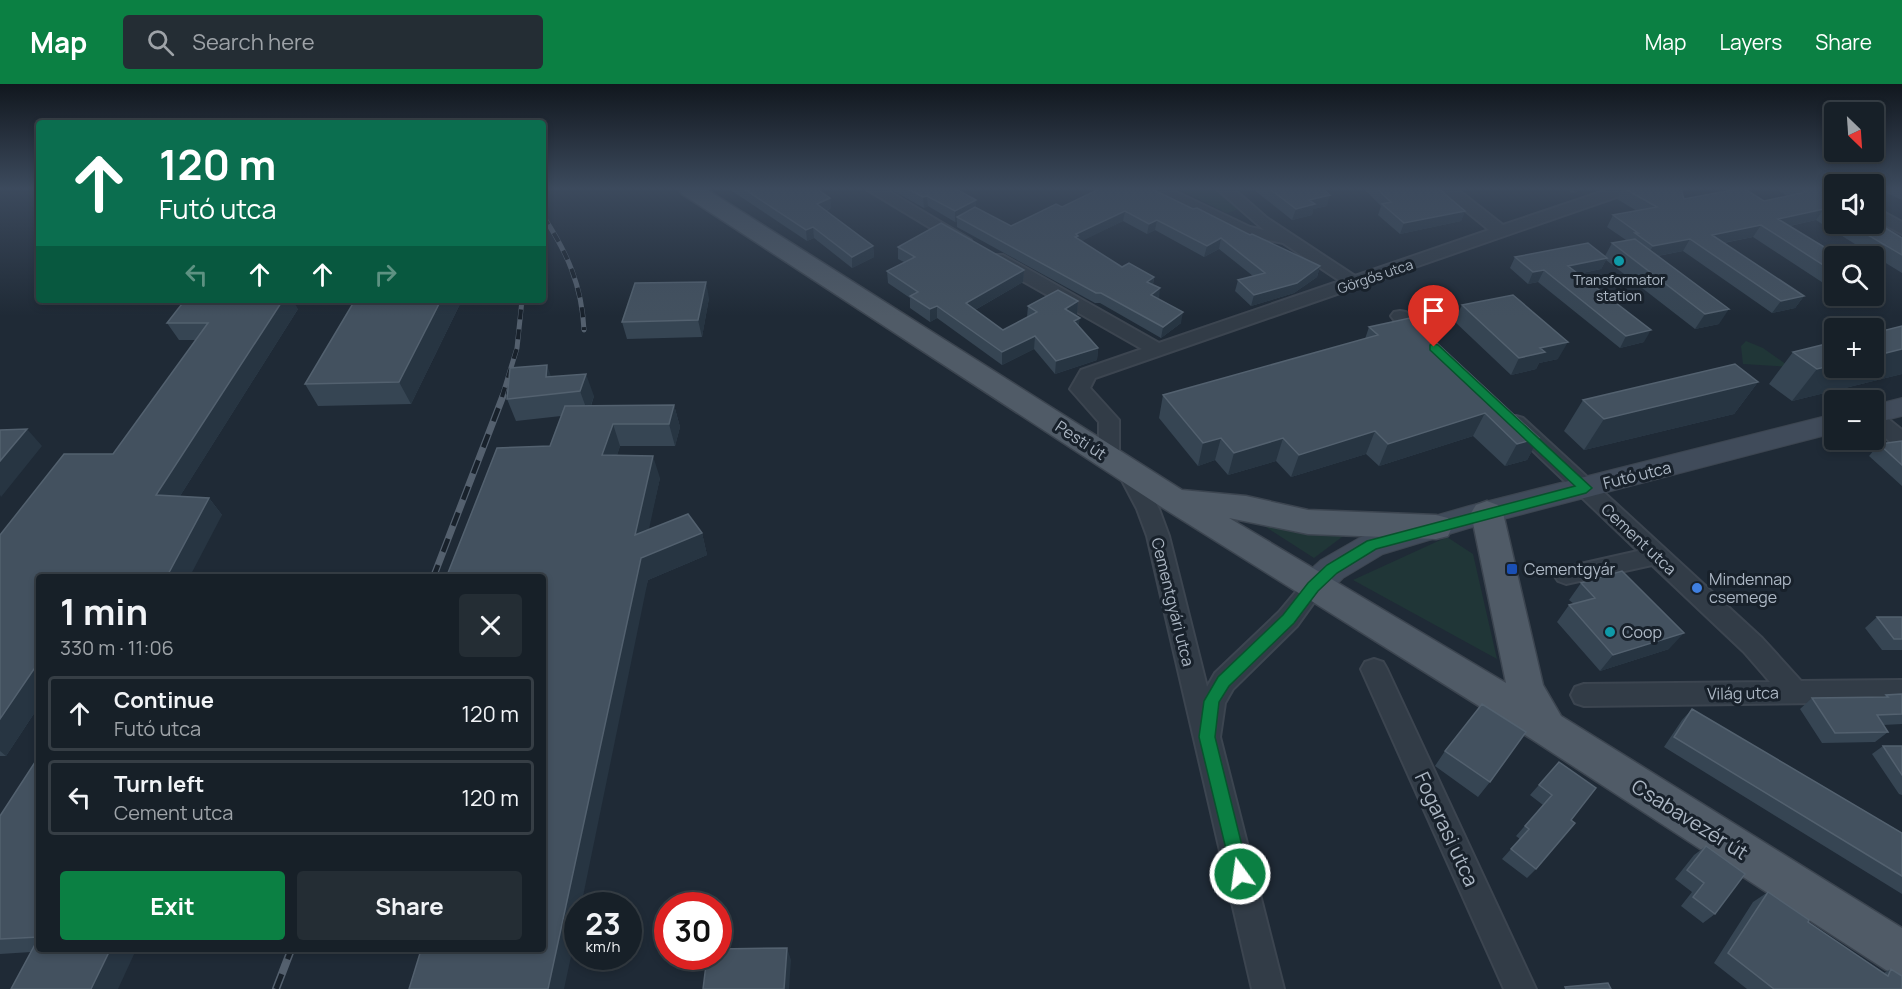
<!DOCTYPE html>
<meta charset="utf-8">
<style>
:root{--surface:#172028;--page:#242d34;--text:#f1f3f6;--muted:#9ea3a8;--line:#363e45;--accent:#0b8043}
body{margin:0;font-family:Manrope,sans-serif;background:var(--page);color:var(--text);height:100vh;display:flex;flex-direction:column;font-size:22px;white-space:nowrap}
*{box-sizing:border-box;margin:0}
p{font-size:20px;color:var(--muted)}
.icon{flex:none;width:33px;height:33px;fill:none;stroke:currentColor;stroke-width:2;stroke-linecap:round;stroke-linejoin:round}
.map{position:relative;flex:1;overflow:hidden}
.panel{position:absolute;left:36px;top:490px;width:510px;height:378px;display:flex;flex-direction:column;background:var(--surface);border-radius:6px;box-shadow:0 3px 9px #0003,0 0 0 2px var(--line)}
.panel>*{flex:none}
.guide{position:absolute;left:36px;top:36px;width:510px;height:183px;border-radius:6px;box-shadow:0 3px 9px #0003,0 0 0 2px var(--line);background:#0b6e4f;color:#fff;overflow:hidden}
.needle{width:39px;rotate:155deg}
.fabs{position:absolute;left:1824px;top:18px;display:grid;gap:12px}
.fabs a{display:grid;place-items:center;width:60px;height:60px;border-radius:6px;background:var(--surface);box-shadow:0 3px 9px #0003,0 0 0 2px var(--line);font-size:30px}
.speed{position:absolute;left:564px;top:808px;display:flex;gap:12px;font-size:30px;font-weight:700;text-align:center}
.speed>*{display:grid;place-content:center;width:78px;height:78px;border-radius:50%;background:var(--surface);box-shadow:0 3px 9px #0003,0 0 0 2px var(--line);line-height:1}
.speed small{font-size:15px;font-weight:400}
.speed .limit{border:9px solid #d22;background:#fff;color:#111}
.pin{position:absolute;display:grid;place-items:center;width:51px;height:51px;color:#fff;margin:-62px -26px;border-radius:50% 50% 50% 0;rotate:-45deg;box-shadow:0 0 6px #0007}
.pin .icon{rotate:45deg}
.me{position:absolute;width:66px;margin:-33px;rotate:346deg;stroke-linejoin:round;filter:drop-shadow(0 0 4px #0008)}
.turn{display:flex;align-items:center;gap:21px;height:126px;padding:0 24px;font-size:27px}
.turn .icon{width:78px;height:78px;stroke-width:2.5}
.turn b{display:block;font-size:42px;line-height:51px}
.lanes{display:flex;align-items:center;height:57px;padding:0 24px;background:#0003;justify-content:center;gap:30px;direction:ltr}
.lanes .off{opacity:.35}
.round{display:grid;place-items:center;flex:none;width:63px;height:63px;border-radius:6px;background:var(--page)}
.overview{display:flex;align-items:center;justify-content:space-between;height:102px;padding:0 24px}
h1{font-size:36px;font-weight:700;line-height:45px}
.cta{display:flex;gap:12px;margin-top:auto;padding:12px 24px}
.cta a{flex:1;height:69px;border-radius:6px;background:var(--accent);color:#fff;font-size:24px;font-weight:700;line-height:69px;text-align:center}
.cta a+a{background:var(--page);color:var(--text)}
ul{padding:0;list-style:none}
li{display:flex;align-items:center;gap:18px;height:75px;margin:0 12px 9px;padding:0 12px;border:3px solid var(--line);border-radius:6px}
li div{flex:1}
li b{display:block;font-size:22px}
li em{font-style:normal}
header{display:flex;align-items:center;gap:36px;box-sizing:border-box;height:84px;padding:0 30px;background:var(--accent);color:#fff}
header strong{font-size:28px}
nav{display:flex;gap:33px;margin-inline-start:auto;font-size:21px}
.search{width:420px;height:54px;background:var(--page);display:flex;align-items:center;gap:15px;box-sizing:border-box;padding:0 21px;border-radius:6px;color:var(--muted);font-size:22px}
.map>svg:first-child{display:block}
</style>
<header>
<strong>Map</strong>
<div class="search"><svg class="icon" aria-label="search" viewBox="0 0 24 24"><circle cx="10" cy="10" r="6"/><path d="M15 15l6 6"/></svg>Search here</div>
<nav><a>Map</a><a>Layers</a><a>Share</a></nav>
</header>
<div class="map">
<svg width="1902" height="905" viewBox="0 0 1902 905">
<rect width="100%" height="100%" fill="#1f2a36"/>
<path fill="#203637" d="M1178 105H1217L1239 125 1227 129Z
M1746 257 1763 264 1790 283 1743 280 1741 262Z
M1241 427 1350 447 1314 474Z
M1447 453 1473 470 1497 575 1353 496Z"/>
<g fill="none" stroke-linecap="round" stroke-linejoin="round">
<defs>
<path id="street" d="M866 105H885L971 156 963 161 957 160Z
M1149 105H1170L1250 143 1264 146 1217 105H1234L1267 134 1355 192 1489 146 1439 105H1457L1503 141 1610 105H1633L1631 108 1095 294 1090 304 1119 336V375L1116 380 1109 382 1102 380 1099 375V338L1070 305 1081 286 1142 265 991 179 988 175 991 171H1003L1159 259 1340 197 1283 159 1239 150 1151 108Z
M1874 123 1902 138V150L1874 135Z
M1400 227 1406 228 1433 251 1435 255 1433 259H1419L1394 236 1391 232 1394 228Z
M1874 327 1881 329 1902 346V364L1895 362 1874 344Z
M1516 332 1523 334 1762 554 1801 597 1902 596V618L1584 622 1575 619 1571 611 1575 603 1584 600 1770 598 1744 568 1652 481 1566 500 1558 497 1554 491 1558 485 1638 467 1509 344 1506 339 1509 334Z
M1128 380 1135 382 1139 387 1159 425 1169 452 1207 603 1215 589 1279 528 1305 497 1313 494 1321 497 1325 503 1297 542 1233 605 1225 619 1220 653 1284 905H1252L1147 452 1137 425 1117 387 1121 382Z
M1374 575 1383 578 1387 585 1536 905H1504L1361 585 1365 578Z"/>
<path id="secondary" d="M1902 314V332L1874 339V321Z
M1834 330V349L1469 444 1383 470 1343 494 1325 512 1313 516 1301 512 1297 503 1301 494 1321 476 1361 453 1469 422Z"/>
<path id="primary" d="M679 105H706L1182 406 1246 412 1308 426 1436 431 1448 434 1452 443 1448 452 1436 455 1308 450 1229 434 1506 599 1471 429 1476 421 1487 417 1498 421 1503 429 1543 601 1561 632 1902 844V893L1886 886 1533 656 1163 424 682 110Z"/>
</defs>
<use href="#street" stroke="#3c4550" stroke-width="4"/>
<use href="#secondary" stroke="#3c4550" stroke-width="2"/>
<use href="#primary" stroke="#3c4550" stroke-width="3"/>
<use href="#street" fill="#323c47" fill-rule="evenodd"/>
<use href="#secondary" fill="#404b5a" fill-rule="evenodd"/>
<use href="#primary" fill="#505b67" fill-rule="evenodd"/>
<defs>
<path id="rail-far2" d="M543 132C567 168 582 202 584 246
M502 313 517 264 522 216"/>
<path id="rail-far1" d="M433 494 503 312"/>
<path id="rail" d="M276 905 291 866"/>
</defs>
<use href="#rail-far2" stroke="#54606e" stroke-width="5"/>
<use href="#rail-far1" stroke="#54606e" stroke-width="7"/>
<use href="#rail" stroke="#54606e" stroke-width="8"/>
<use href="#rail-far2" stroke="#18212b" stroke-width="4" stroke-dasharray="10" stroke-linecap="butt"/>
<use href="#rail-far1" stroke="#18212b" stroke-width="4.5" stroke-dasharray="14" stroke-linecap="butt"/>
<use href="#rail" stroke="#18212b" stroke-width="5" stroke-dasharray="16" stroke-linecap="butt"/>
</g>
<path fill="#364553" d="M729 105H817L830 114 831 124 827 127 873 162 874 173 852 184 814 154 807 157Z
M890 105H956L976 116V123L1011 142 1062 123 1094 107 1090 105H1152L1193 125 1320 182 1317 193 1294 209 1251 222 1235 207 1238 196 1253 192 1219 165 1204 173 1155 146 1147 150 1123 137 1081 157 1122 183 1154 193 1153 201 1158 215 1181 239 1161 254 1100 219H1095L957 143V137L955 138 928 122 924 124Z
M1253 105H1323L1327 122 1313 125 1312 131 1292 136Z
M1364 105H1439L1465 127 1461 137 1400 150 1378 131 1381 122Z
M1566 105H1585L1573 109Z
M1622 105H1688L1682 107 1684 115 1764 117 1787 112 1779 107 1780 105H1834V140H1837L1825 142 1816 136 1790 142 1834 172V206L1753 153 1724 159 1804 212 1795 224 1772 229 1683 167 1658 172 1719 240 1695 245 1606 176 1601 185 1578 190 1644 258 1620 264 1538 198 1528 200 1510 184 1515 173 1605 172 1612 159 1626 156 1607 143 1613 131 1637 127 1617 115Z
M1878 105H1902V116Z
M1838 140H1874L1902 154V189L1834 147Z
M898 163 1024 186 1023 198 975 226 1003 246 1027 233 1028 222 1078 217 1077 230 1075 231 1079 243 1098 264 1097 276 1055 290 1034 265 1002 281 937 234 930 238 910 224V214L888 199 887 187 904 178 898 175Z
M709 214 702 253 627 255 622 238Z
M462 216 411 320 318 322 305 300Z
M1462 221 1558 275 1539 279 1536 285 1511 291 1454 237Z
M298 225 180 412 209 414 222 431 39 494V622L6 672H0V451L113 370 196 256H179L167 239Z
M1902 242V290L1792 317 1769 300 1793 268Z
M1369 243 1539 354 1527 376 1505 382 1473 352 1379 382 1366 370 1291 393 1276 377 1228 391 1215 376 1198 382 1159 334 1163 311 1365 255Z
M551 292 594 312 591 322 674 321 680 343 675 362H620L617 371 660 394 648 446 702 449 707 471 648 496 543 866 550 362 561 332 516 337 507 315Z
M1758 298 1734 330 1584 366 1564 347 1583 316Z
M1902 357V402L1869 372 1879 360Z
M1581 499 1669 565 1600 587 1557 538 1569 521 1574 520 1569 516Z
M1877 533H1902V566H1882L1865 544Z
M1902 610V640L1883 641 1888 648 1875 658 1822 659 1800 625 1812 614 1884 613 1886 611Z
M1692 625 1902 749V810L1664 663 1682 636Z
M1883 662H1902V711L1899 710 1872 670Z
M1445 667 1490 698 1478 713 1435 682Z
M39 672V866L31 868 0 870V732Z
M1559 678 1571 736 1536 785 1527 794 1502 775 1520 755 1516 752 1543 721 1530 711Z
M1706 762 1715 830 1703 839 1681 822 1692 808 1675 795 1694 771Z
M1768 808 1808 838 1884 889 1891 885 1902 905H1747L1714 879 1753 818Z"/>
<path fill="#273542" d="M1575 105H1585L1573 109Z
M1330 111 1327 122 1313 125 1312 131 1292 136 1296 125 1309 116Z
M927 112 928 122 924 124 923 113Z
M830 114 831 124 818 130 817 120Z
M976 116V127L957 133V137L955 138V127Z
M1824 125 1816 136 1770 146 1778 135Z
M1125 127 1123 137 1078 159 1074 164 1076 150Z
M1465 127 1461 137 1400 150 1404 139Z
M1834 130V140H1837L1825 142Z
M1157 136 1155 146 1147 150 1149 140Z
M1761 141 1753 153 1705 162 1712 151Z
M813 143 814 154 807 157 806 146Z
M1221 154 1219 165 1204 173 1207 162Z
M1690 155 1683 167 1646 174 1653 162Z
M873 162 874 173 852 184V173Z
M1607 174 1601 185 1562 193 1568 182Z
M1320 182 1317 193 1294 209 1251 222 1254 211Z
M1024 186 1023 198 966 231V219Z
M1544 186 1538 198 1528 200 1533 188Z
M1154 193 1152 203 1147 198Z
M706 198 709 214 702 253 698 236Z
M1160 204 1159 215 1151 211Z
M1804 212 1795 224 1772 229 1781 217Z
M283 216H293L298 225 170 428 156 411Z
M441 216H462L411 320 399 298Z
M1078 217 1077 230 1064 237 1065 225Z
M937 222V234L930 238V225Z
M1729 225 1719 240 1695 245 1705 230Z
M1183 228 1181 239 1161 254 1163 243Z
M1080 234 1078 246 1074 237Z
M1651 246 1644 258 1620 264 1626 252Z
M1035 252 1034 265 1002 281V268Z
M1568 258 1558 275 1539 279 1536 285 1511 291 1519 274 1540 264Z
M1098 264 1097 276 1055 290 1056 277Z
M1902 265V290L1792 317 1817 285 1834 281V284H1874V272Z
M547 281 555 304 546 293Z
M586 290 594 312 588 329 580 307Z
M1758 298 1734 330 1584 366 1604 335Z
M674 321 680 343 675 362 669 340Z
M1485 329 1473 352 1379 382 1388 360Z
M613 340 620 362 610 393 602 371Z
M27 345 42 362 1 413 0 411V377Z
M1375 347 1366 370 1291 393 1299 371Z
M1221 354 1215 376 1198 382 1203 359Z
M1283 354 1276 377 1228 391 1234 369Z
M1539 354 1527 376 1505 382 1517 360Z
M653 372 660 394 643 473 702 449 707 471 648 496 581 822H578V840L564 905H548L635 451Z
M209 414 222 431 189 494H166Z
M1684 549 1669 565 1600 587 1613 571Z
M34 585 39 589V622L6 672 0 667V635Z
M787 864 791 876 789 905H784Z
M110 866H136L118 905H91Z"/>
<path fill="#43515f" stroke="#53616f" stroke-width="1.5" d="M744 105H817L830 114 817 120 873 162 852 173 813 143 806 146Z
M908 105H956L976 116 955 127 927 112 923 113Z
M1099 105H1152L1193 125 1197 124 1250 151 1252 150 1320 182 1297 199 1254 211 1238 196 1265 189 1221 154 1207 162 1157 136 1149 140 1125 127 1076 150 1078 152 1075 153 1122 183 1129 179 1154 193 1147 198 1160 204 1151 211 1183 228 1163 243 1101 209H1096L957 133 975 123 1011 142 1056 120 1062 123Z
M1270 105H1323L1330 111 1309 116 1315 120 1296 125Z
M1377 105H1439L1465 127 1404 139 1382 120 1391 118Z
M1625 105H1681L1684 115 1738 105H1745L1764 117 1806 108 1801 105H1834V130L1824 125 1778 135 1839 172H1834V188L1761 141 1712 151 1804 212 1781 217 1690 155 1653 162 1635 149H1638L1613 131 1657 123Z
M1874 137 1902 154V171L1849 140H1874Z
M941 139 1024 186 966 219 1003 246 1037 228 1028 222 1058 206 1078 217 1065 225 1080 234 1074 237 1098 264 1056 277 1035 252 1002 268 937 222 930 225 910 212 918 208 887 187 915 173 898 163Z
M1635 155 1729 225 1705 230 1612 159Z
M1588 159 1607 174 1568 182 1651 246 1626 252 1544 186 1533 188 1515 173Z
M706 198 698 236 622 238 635 199Z
M1513 211 1568 258 1540 264 1545 268 1519 274 1462 221Z
M185 216H283L156 411 209 414 166 494H39V585H34L0 635V451L64 370H113L208 239H167Z
M355 216H441L399 298 305 300Z
M1410 234 1539 354 1517 360 1485 329 1388 360 1375 347 1299 371 1283 354 1234 369 1221 354 1203 359 1163 311 1378 251 1369 243Z
M1902 242V265L1874 272V249Z
M1834 258V281L1817 285 1793 268Z
M1735 280 1758 298 1604 335 1583 316Z
M547 281 546 293 586 290 580 307 507 315 510 284Z
M674 321 669 340H613L602 371 653 372 635 451 688 430 702 449 641 474 548 905H409L421 866H543V494H446L497 364 550 362 565 322Z
M27 345 0 377V346Z
M1902 357V381L1879 360Z
M1622 487 1684 549 1613 571 1569 521 1595 514 1581 499Z
M1877 533H1902V555H1894Z
M1902 610V630L1877 631 1888 648 1835 649 1812 614 1888 613 1886 611Z
M1482 620 1526 648 1490 698 1445 667Z
M1692 625 1902 749V792L1674 653Z
M1883 662H1902V691Z
M39 672V866H110L91 905H11L39 853 0 855V732Z
M1559 678 1596 704 1571 736 1575 739 1536 785 1511 765 1529 745 1525 742 1552 711 1539 701Z
M1706 762 1745 790 1715 830 1693 813 1704 799 1687 786Z
M1768 808 1809 836 1808 838 1888 892 1891 885 1902 892V905H1774L1728 869Z
M787 864 784 905H703L707 873H718V865Z
M1608 899 1611 905H1566L1565 903Z"/>
<linearGradient id="sky" x2="0" y2="1"><stop stop-color="#11171e"/><stop offset="0.45" stop-color="#3c4a5d"/><stop offset="1" stop-color="#3c4a5d" stop-opacity="0"/></linearGradient>
<rect width="1902" height="232" fill="url(#sky)"/>
<path fill="#0b8043" stroke="#07532c" stroke-width="1.5" d="M1434 260 1438 261 1592 404 1586 409 1376 465 1337 489 1318 507 1294 539 1229 602 1219 618 1215 653 1249 790 1247 797 1240 799 1234 797 1232 790 1199 653 1204 617 1218 593 1283 531 1308 499 1327 481 1367 457 1575 402 1430 266V261Z"/>
<g fill="#0f9aa8" stroke="#18212b" stroke-width="2">
<circle cx="1619" cy="177" r="6"/>
<circle cx="1610" cy="548" r="6"/>
</g>
<rect fill="#1a4fb4" stroke="#18212b" stroke-width="2" x="1506" y="479" width="12" height="12" rx="3"/>
<circle fill="#3f7fe0" stroke="#18212b" stroke-width="2" cx="1697" cy="504" r="6"/>
<g text-anchor="middle" dominant-baseline="central" stroke-width="6" stroke-linejoin="round" paint-order="stroke">
<g font-size="14" fill="#acb7c4" stroke="#18212b">
<text transform="translate(1375 192) rotate(-19)">Görgős utca</text>
</g>
<g font-size="14" fill="#acb7c4" stroke="#18212b">
<text x="1619" y="195">Transformator<tspan x="1619" dy="16">station</tspan></text>
</g>
<g font-size="16" fill="#acb7c4" stroke="#18212b">
<text transform="translate(1081 356) rotate(33)">Pesti út</text>
<text transform="translate(1637 391) rotate(-14)">Futó utca</text>
<text transform="translate(1639 455) rotate(43)">Cement utca</text>
<text transform="translate(1173 518) rotate(76)">Cementgyári utca</text>
<text transform="translate(1743 609) rotate(-1)">Világ utca</text>
</g>
<g font-size="16" fill="#acb7c4" stroke="#18212b" text-anchor="start">
<text x="1524" y="485">Cementgyár</text>
<text x="1709" y="495">Mindennap<tspan x="1709" dy="18">csemege</tspan></text>
<text x="1622" y="548">Coop</text>
</g>
<g font-size="20" fill="#acb7c4" stroke="#18212b">
<text transform="translate(1690 735) rotate(32)">Csabavezér út</text>
<text transform="translate(1447 745) rotate(65)">Fogarasi utca</text>
</g>
</g>
</svg>
<div class="fabs">
<a><svg class="needle" viewBox="-14 -14 28 28"><path d="M0-13l5 13h-10z" fill="#e53935"/><path d="M0 13l5-13h-10z" fill="#9ea3a8"/></svg></a>
<a><svg class="icon" aria-label="sound" viewBox="0 0 24 24"><path d="M4 9h4l5-4v14l-5-4H4zM17 9q2 3 0 6"/></svg></a>
<a><svg class="icon" aria-label="search" viewBox="0 0 24 24"><circle cx="10" cy="10" r="6"/><path d="M15 15l6 6"/></svg></a>
<a>+</a>
<a>−</a>
</div>
<div class="speed"><div>23<small>km/h</small></div><div class="limit">30</div></div>
<div class="pin" style="left:1434px;top:263px;background:#d93025"><svg class="icon" aria-label="arrive" viewBox="0 0 24 24"><path d="M6 21V4h12l-3 4 3 4H6"/></svg></div>
<svg class="me" style="left:1240px;top:790px" viewBox="-20 -20 40 40"><circle r="17" fill="#0b8043" stroke="#fff" stroke-width="3"/><path d="M0-11L8 9 0 5-8 9z" fill="#fff"/></svg>
<div class="guide">
<div class="turn"><svg class="icon" aria-label="ahead" viewBox="0 0 24 24"><path d="M12 20V5M6 11l6-6 6 6"/></svg><div><b>120 m</b>Futó utca</div></div>
<div class="lanes"><svg class="icon off" aria-label="left" viewBox="0 0 24 24"><path d="M17 20v-9H6M10 6l-5 5 5 5"/></svg><svg class="icon" aria-label="ahead" viewBox="0 0 24 24"><path d="M12 20V5M6 11l6-6 6 6"/></svg><svg class="icon" aria-label="ahead" viewBox="0 0 24 24"><path d="M12 20V5M6 11l6-6 6 6"/></svg><svg class="icon off" aria-label="right" viewBox="0 0 24 24"><path d="M7 20v-9h11M14 6l5 5-5 5"/></svg></div>
</div>
<section class="panel">
<div class="overview"><div><h1>1 min</h1><p>330 m · 11:06</p></div><a class="round"><svg class="icon" aria-label="close" viewBox="0 0 24 24"><path d="M6 6l12 12M18 6L6 18"/></svg></a></div>
<ul>
<li><svg class="icon" aria-label="ahead" viewBox="0 0 24 24"><path d="M12 20V5M6 11l6-6 6 6"/></svg><div><b>Continue</b><p>Futó utca</p></div><em>120 m</em></li>
<li><svg class="icon" aria-label="left" viewBox="0 0 24 24"><path d="M17 20v-9H6M10 6l-5 5 5 5"/></svg><div><b>Turn left</b><p>Cement utca</p></div><em>120 m</em></li>
</ul>
<div class="cta"><a>Exit</a><a>Share</a></div>
</section>
</div>
